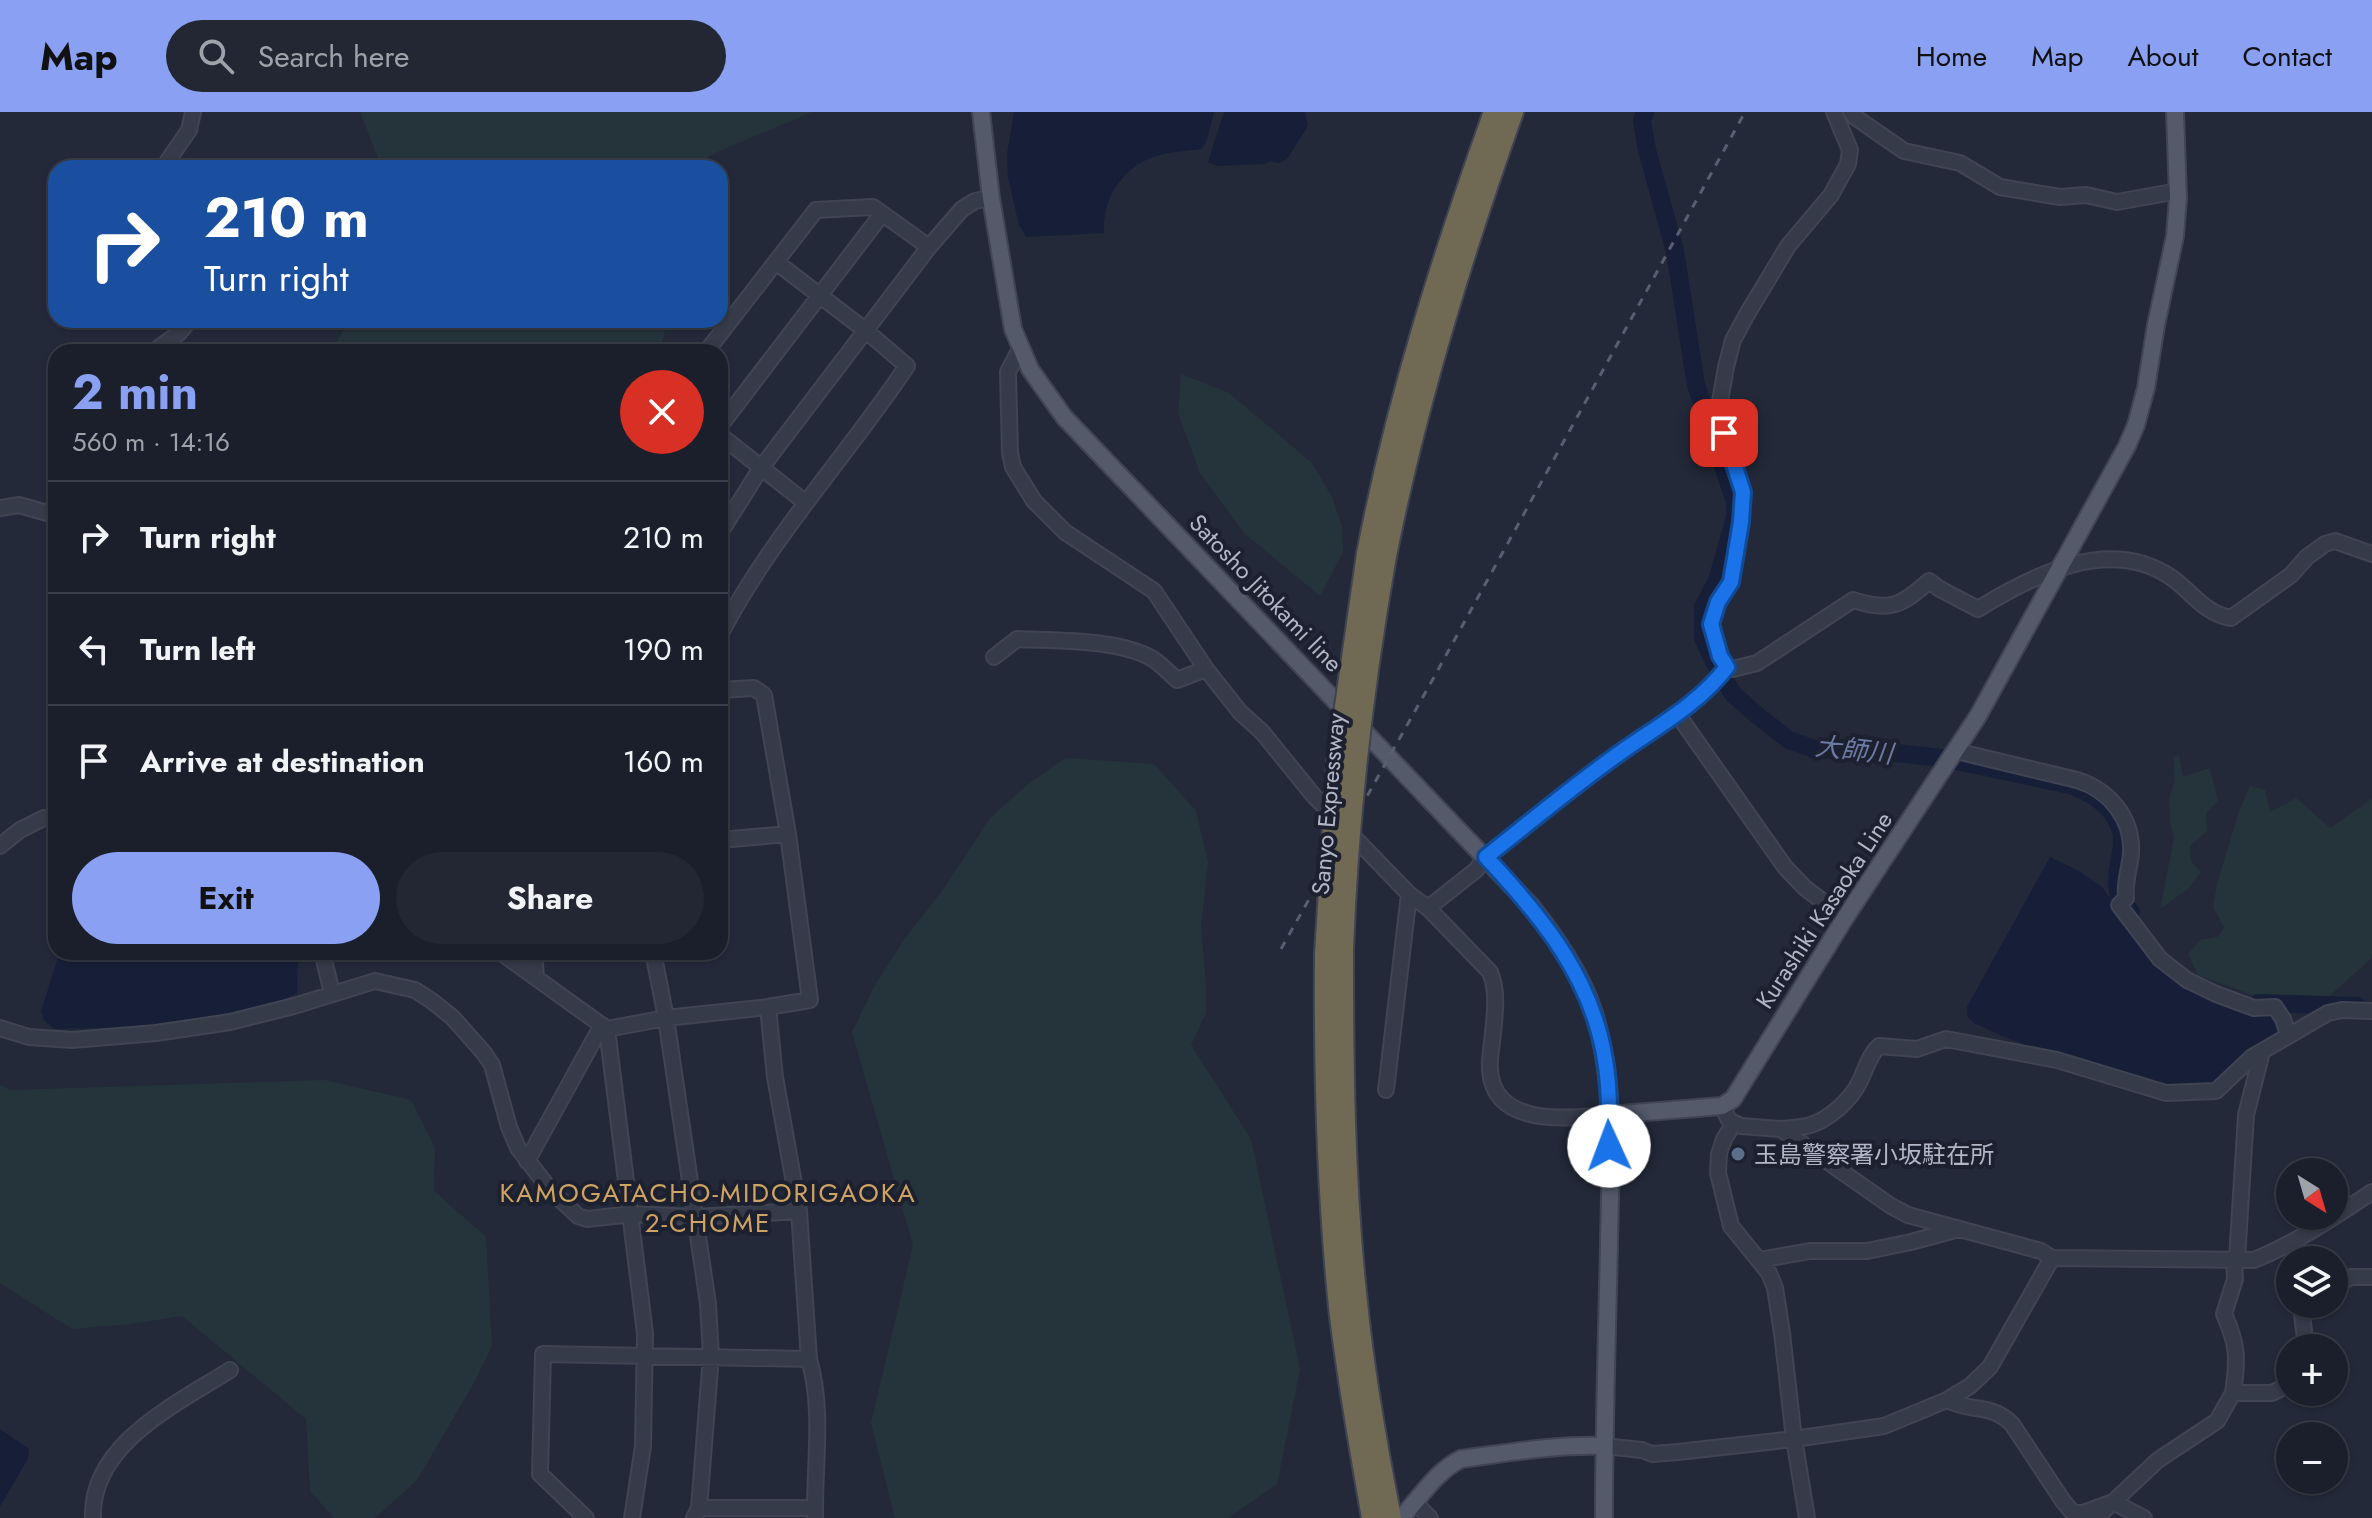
<!DOCTYPE html>
<meta charset="utf-8">
<style>
:root{--surface:#1a1f2b;--page:#232733;--text:#f1f3f6;--muted:#9fa2a9;--line:#383d47;--accent:#89a0f3}
body{margin:0;font-family:Jost,"Noto Sans JP",sans-serif;background:var(--page);color:var(--text);height:100vh;display:flex;flex-direction:column;font-size:30px;white-space:nowrap}
*{box-sizing:border-box;margin:0}
p{font-size:26px;color:var(--muted)}
.icon{flex:none;width:44px;height:44px;fill:none;stroke:currentColor;stroke-width:2;stroke-linecap:round;stroke-linejoin:round}
.map{position:relative;flex:1;overflow:hidden}
.panel{position:absolute;left:48px;top:232px;width:680px;height:616px;display:flex;flex-direction:column;background:var(--surface);border-radius:24px;box-shadow:0 2px 6px #0004,0 0 0 2px var(--line)}
.panel>*{flex:none}
.banner{position:absolute;left:48px;top:48px;width:680px;height:168px;border-radius:24px;box-shadow:0 2px 6px #0004,0 0 0 2px var(--line);background:#1a4fa0;color:#fff;overflow:hidden}
.needle{width:52px;rotate:143deg}
.buttons{position:absolute;left:2276px;top:1046px;display:grid;gap:16px}
.buttons a{display:grid;place-items:center;width:72px;height:72px;border-radius:50%;background:var(--surface);box-shadow:0 2px 6px #0004,0 0 0 2px var(--line);font-size:40px}
.pin{position:absolute;display:grid;place-items:center;width:68px;height:68px;color:#fff;margin:-34px;border-radius:16px;box-shadow:0 4px 12px #0006}
.me{position:absolute;width:88px;margin:-44px;rotate:358deg;stroke-linejoin:round;filter:drop-shadow(0 0 6px #0008)}
.turn{display:flex;align-items:center;gap:28px;height:168px;padding:0 24px;font-size:36px}
.turn .icon{width:104px;height:104px;stroke-width:2.5}
.turn b{display:block;font-size:56px;line-height:68px}
.round{display:grid;place-items:center;flex:none;width:84px;height:84px;border-radius:42px;background:var(--page)}
.summary{display:flex;align-items:center;justify-content:space-between;height:136px;padding:0 24px}
h1{font-size:48px;font-weight:700;line-height:60px;color:var(--accent)}
.primary-button{display:flex;gap:16px;margin-top:auto;padding:16px 24px}
.primary-button a{flex:1;height:92px;border-radius:48px;background:var(--accent);color:#111;font-size:32px;font-weight:700;line-height:92px;text-align:center}
.primary-button a+a{background:var(--page);color:var(--text)}
ul{padding:0;list-style:none}
li{display:flex;align-items:center;gap:24px;height:112px;padding:0 24px;border-top:2px solid var(--line)}
li div{flex:1}
li b{display:block;font-size:30px}
li em{font-style:normal}
header{display:flex;align-items:center;gap:48px;box-sizing:border-box;height:112px;padding:0 40px;background:var(--accent);color:#111}
header strong{font-size:38px}
nav{display:flex;gap:44px;margin-inline-start:auto;font-size:28px}
.search{width:560px;height:72px;background:var(--page);display:flex;align-items:center;gap:20px;box-sizing:border-box;padding:0 28px;border-radius:44px;color:var(--muted);font-size:30px}
.map>svg:first-child{display:block}
</style>
<header>
<strong>Map</strong>
<div class="search"><svg class="icon" aria-label="search" viewBox="0 0 24 24"><circle cx="10" cy="10" r="6"/><path d="M15 15l6 6"/></svg>Search here</div>
<nav><a>Home</a><a>Map</a><a>About</a><a>Contact</a></nav>
</header>
<div class="map">
<svg width="2372" height="1406" viewBox="0 0 2372 1406">
<rect width="100%" height="100%" fill="#232939"/>
<path fill="#25343b" d="M360 0H812L708 44 705 56H382Z
M350 208H667L660 240H330Z
M1181 262 1229 281 1312 351 1332 385 1342 415 1343 440 1320 484 1244 421 1200 361 1178 301Z
M2179 643 2183 665 2210 656 2218 689 2206 701 2207 719 2190 734 2191 749 2201 760 2188 777 2160 797 2174 726 2170 709 2169 686 2175 668 2173 645Z
M1065 646 1154 652 1196 699 1208 750 1201 815 1206 872V901L1191 933 1251 1027 1300 1257 1277 1372 1228 1406H895L871 1311 913 1133 852 920 874 875 903 829 945 775 990 706 1027 673Z
M2250 674 2265 678 2270 700 2296 686 2330 716 2372 687V846L2327 886 2258 885 2198 863 2188 842 2200 828 2218 825 2224 815 2213 795 2217 772 2240 696Z
M325 968 411 988 435 1036 434 1079 486 1125 492 1234 474 1271 417 1368 375 1406H334L310 1379 306 1307 182 1204 130 1212 72 1217 0 1171V973L10 978Z"/>
<path fill="#171e37" d="M1014 0H1214L1206 31 1201 37C1184 39 1167 40 1151 46 1120 58 1102 89 1104 121L1026 125 1019 113 1008 65 1007 42Z
M1224 0H1305L1308 14 1287 47 1279 51 1270 49 1265 52 1217 54 1208 50Z
M2050 745 2079 759 2102 775 2156 848 2273 901 2285 921 2215 976 2172 978 2061 945 2007 926 1974 911 1967 904V895Z
M60 840H298L297 881 277 891 208 906 150 915 54 917 44 908 41 899Z
M0 1317 29 1337 28 1347 0 1394Z"/>
<g fill="none" stroke-linecap="round" stroke-linejoin="round">
<path stroke="#171e37" stroke-width="18" d="M1645 0 1642 9 1647 38 1675 139 1696 273 1735 390V405L1717 469 1703 495V526L1714 550 1733 582 1758 604 1789 628 1814 637 1877 639 1942 646 2070 673C2097 682 2125 703 2122 735 2120 748 2115 766 2118 779 2119 786 2126 794 2131 800
M2259 891 2357 894"/>
<defs>
<path id="minor" d="M1851 0 1855 5 1904 39 1960 51 2000 75 2060 85 2086 83 2117 90 2178 79
M163 56 189 18 193 0
M1020 237 1008 260 1010 341 1013 355 1034 389 1065 420 1154 479 1206 557 1240 600 1262 620 1314 684 1409 782 1428 796 1490 860C1498 879 1495 901 1493 921 1492 933 1489 947 1490 958 1494 1016 1569 1006 1609 1003
M153 240 179 221 190 208
M706 240 816 98 873 95 929 135
M720 314 882 102
M720 323 806 391
M0 396 19 393 47 401 56 392
M720 421 761 356 929 135 962 97 975 89 991 86
M720 523C770 426 846 345 907 254L865 218 776 150
M994 545 1017 527C1056 529 1120 527 1153 547 1162 553 1169 561 1177 568L1206 557
M1727 555 1720 544 1711 512 1718 490 1731 470 1741 410 1743 380 1729 342 1718 301 1726 255 1733 228 1746 204 1788 134 1831 83 1848 52 1850 38 1834 0
M1678 603 1785 755 1805 776 1845 806
M1956 639 2077 668C2109 678 2133 706 2131 741 2130 756 2124 770 2126 786L2119 793 2160 847 2187 868 2216 882 2254 896 2275 895 2283 907 2288 923
M720 728 788 722
M0 734 20 718 44 706
M1428 796 1476 758 1486 745C1529 711 1572 675 1617 643 1656 616 1699 593 1727 555L1733 557 1757 551 1853 488C1890 500 1901 494 1929 469L1940 477 1978 497C2033 463 2110 423 2172 466 2192 480 2205 502 2231 506L2291 463 2307 445 2325 432 2335 429 2372 442
M322 840 332 881
M500 840 607 917 645 1221 643 1334 632 1406
M534 840 536 865
M653 840 666 906 708 1192 711 1244 699 1396 694 1406
M768 895 775 965 799 1099 809 1247C824 1299 814 1353 815 1406
M0 916 29 925 72 928 156 921 230 910 294 894 375 869 415 878 432 889 453 906 484 941 492 953 509 1015 518 1036 551 1079 578 1104 587 1107 632 1102 695 1105 799 1099
M607 917 666 906 768 895 810 888 788 722 764 583 754 576 720 578
M1386 978 1409 782
M1722 994 1729 1008 1741 1014 1781 1017 1891 1094 1908 1103 2041 1139 2052 1146 2254 1148C2296 1131 2334 1105 2372 1080
M1734 1011 1724 1027 1719 1042 1718 1061 1731 1114 1769 1161 1775 1176 1782 1221 1794 1327 1807 1406
M1781 1017C1789 1016 1798 1016 1807 1014 1828 1009 1851 988 1860 969 1866 957 1869 943 1879 934L1917 937 1946 927 2057 948 2166 981 2216 979 2252 945 2328 901 2342 898 2372 899
M527 1049 602 913
M2234 1147 2235 1167 2224 1202C2238 1233 2238 1247 2233 1281H2272L2290 1272
M2237 1147 2246 1003 2262 940
M1759 1148 1810 1139H1867L1911 1130 1959 1117
M2334 1175 2351 1165H2372
M2306 1236 2302 1202 2313 1192
M1947 1288C1973 1301 1991 1291 2012 1312L2063 1389 2073 1401H2083L2113 1390 2144 1406
M1604 1334 1642 1338 1652 1342 1678 1340 1794 1327 1884 1314 1947 1288 1970 1274 1990 1255 2052 1146
M1415 1391 1430 1406
M699 1396H815
M93 1406C90 1332 177 1292 230 1258
M586 1406 540 1362 543 1242 809 1247
M2096 1406 2158 1348 2217 1309 2233 1281"/>
<path id="major" d="M981 0 991 86 1013 217 1030 257 1064 305 1531 794C1556 826 1580 860 1593 898 1617 972 1610 1056 1609 1133 1607 1224 1604 1315 1604 1406
M1609 1003 1722 994 1733 987 1845 806 1978 604 2127 334 2136 313 2146 276 2156 213 2175 124 2178 86 2175 0
M1401 1406C1420 1386 1435 1360 1461 1347 1508 1341 1556 1332 1604 1334"/>
<path id="highway" d="M1367 442C1396 291 1442 145 1494 0
M1386 444C1416 292 1461 146 1513 0
M1343 837C1343 955 1344 1072 1357 1190 1364 1262 1377 1335 1391 1406
M1325 842C1324 960 1327 1077 1339 1195 1347 1266 1360 1336 1372 1406"/>
</defs>
<use href="#minor" stroke="#404453" stroke-width="18"/>
<use href="#major" stroke="#404453" stroke-width="20"/>
<use href="#highway" stroke="#3f4352" stroke-width="24"/>
<use href="#minor" stroke="#363b4a" stroke-width="14"/>
<use href="#major" stroke="#545a6a" stroke-width="16"/>
<use href="#highway" stroke="#706954" stroke-width="20"/>
<path stroke="#595e71" stroke-width="3" stroke-dasharray="8 8" stroke-linecap="butt" d="M1281 837 1433 567 1745 0"/>
<defs>
<path id="highway-bridge" d="M1343 837C1348 705 1363 574 1386 444
M1325 842 1337 650 1367 442"/>
</defs>
<use href="#highway-bridge" stroke="#3f4352" stroke-width="24" stroke-linecap="butt"/>
<use href="#highway-bridge" stroke="#706954" stroke-width="20"/>
</g>
<g fill="none" stroke-linecap="round" stroke-linejoin="round">
<defs>
<path id="route" d="M1609 1034C1609 1006 1610 976 1605 948 1592 865 1541 804 1486 745 1529 711 1572 675 1617 643 1656 615 1698 593 1727 555L1720 544 1711 512 1718 490 1731 470 1741 410 1743 380 1724 321"/>
</defs>
<use href="#route" stroke="#114b97" stroke-width="20"/>
<use href="#route" stroke="#1a73e8" stroke-width="14"/>
</g>
<circle fill="#5c6f8a" stroke="#1c202f" stroke-width="3" cx="1738" cy="1042" r="8"/>
<g text-anchor="middle" dominant-baseline="central" stroke-width="8" stroke-linejoin="round" paint-order="stroke">
<g font-size="24" fill="#b2b6c6" stroke="#1c202f">
<text transform="translate(1266 481) rotate(46)">Satosho Jitokami line</text>
<text transform="translate(1328 692) rotate(-85)">Sanyo Expressway</text>
<text transform="translate(1824 798) rotate(-57)">Kurashiki Kasaoka Line</text>
</g>
<g font-size="24" fill="#b2b6c6" stroke="#1c202f" text-anchor="start">
<text x="1754" y="1042">玉島警察署小坂駐在所</text>
</g>
<g font-size="26" font-style="italic" fill="#6c7aa4" stroke="#1c202f">
<text transform="translate(1854 638) rotate(6)">大師川</text>
</g>
<g font-size="26" letter-spacing="2" fill="#cfa463" stroke="#1c202f">
<text x="708" y="1081">KAMOGATACHO-MIDORIGAOKA<tspan x="708" dy="30">2-CHOME</tspan></text>
</g>
</g>
</svg>
<div class="buttons">
<a><svg class="needle" viewBox="-14 -14 28 28"><path d="M0-13l5 13h-10z" fill="#e53935"/><path d="M0 13l5-13h-10z" fill="#9fa2a9"/></svg></a>
<a><svg class="icon" aria-label="layers" viewBox="0 0 24 24"><path d="M12 4l9 5-9 5-9-5zM3 14l9 5 9-5"/></svg></a>
<a>+</a>
<a>−</a>
</div>
<div class="pin" style="left:1724px;top:321px;background:#d93025"><svg class="icon" aria-label="arrive" viewBox="0 0 24 24"><path d="M6 21V4h12l-3 4 3 4H6"/></svg></div>
<svg class="me" style="left:1609px;top:1034px" viewBox="-20 -20 40 40"><circle r="19" fill="#fff"/><path d="M0-13L10 11 0 6-10 11z" fill="#1a73e8"/></svg>
<div class="banner">
<div class="turn"><svg class="icon" aria-label="right" viewBox="0 0 24 24"><path d="M7 20v-9h11M14 6l5 5-5 5"/></svg><div><b>210 m</b>Turn right</div></div>
</div>
<section class="panel">
<div class="summary"><div><h1>2 min</h1><p>560 m · 14:16</p></div><a class="round" style="background:#d93025;color:#fff"><svg class="icon" aria-label="close" viewBox="0 0 24 24"><path d="M6 6l12 12M18 6L6 18"/></svg></a></div>
<ul>
<li><svg class="icon" aria-label="right" viewBox="0 0 24 24"><path d="M7 20v-9h11M14 6l5 5-5 5"/></svg><div><b>Turn right</b></div><em>210 m</em></li>
<li><svg class="icon" aria-label="left" viewBox="0 0 24 24"><path d="M17 20v-9H6M10 6l-5 5 5 5"/></svg><div><b>Turn left</b></div><em>190 m</em></li>
<li><svg class="icon" aria-label="arrive" viewBox="0 0 24 24"><path d="M6 21V4h12l-3 4 3 4H6"/></svg><div><b>Arrive at destination</b></div><em>160 m</em></li>
</ul>
<div class="primary-button"><a>Exit</a><a>Share</a></div>
</section>
</div>
